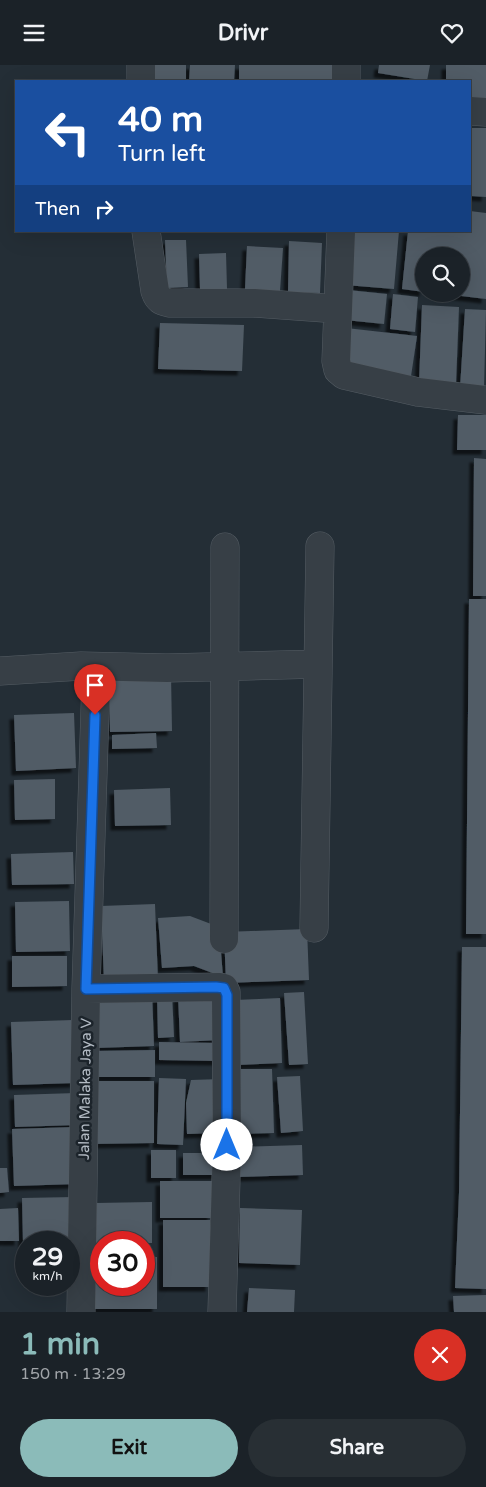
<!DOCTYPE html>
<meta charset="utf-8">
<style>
:root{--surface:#1b2228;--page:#282f34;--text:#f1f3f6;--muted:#a0a4a8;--line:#393f45;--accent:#8bbbb9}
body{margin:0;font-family:"Varela Round",sans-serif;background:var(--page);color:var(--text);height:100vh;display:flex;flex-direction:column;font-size:19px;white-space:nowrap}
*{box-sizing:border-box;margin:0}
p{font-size:16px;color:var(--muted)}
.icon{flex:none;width:28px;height:28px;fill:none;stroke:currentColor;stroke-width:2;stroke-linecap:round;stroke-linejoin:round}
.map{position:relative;height:1247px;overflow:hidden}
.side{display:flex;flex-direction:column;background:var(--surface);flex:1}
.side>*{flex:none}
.guide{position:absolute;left:15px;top:15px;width:456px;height:152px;border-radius:0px;box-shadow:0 5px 20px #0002,0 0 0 1px var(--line);background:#1a4fa0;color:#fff;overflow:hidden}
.tools{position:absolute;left:415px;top:182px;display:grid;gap:10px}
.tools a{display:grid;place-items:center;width:55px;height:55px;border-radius:50%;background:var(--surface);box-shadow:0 5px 20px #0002,0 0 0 1px var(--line);font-size:25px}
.speed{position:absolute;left:15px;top:1166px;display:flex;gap:10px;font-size:25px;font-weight:700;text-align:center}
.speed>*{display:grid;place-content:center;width:65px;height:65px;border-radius:50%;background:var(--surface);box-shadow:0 5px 20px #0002,0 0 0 1px var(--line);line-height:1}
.speed small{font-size:12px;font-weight:400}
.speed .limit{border:8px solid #d22;background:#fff;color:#111}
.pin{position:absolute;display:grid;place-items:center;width:42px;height:42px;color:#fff;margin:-51px -21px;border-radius:50% 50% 50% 0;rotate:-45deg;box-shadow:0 0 5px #0007}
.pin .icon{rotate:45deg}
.me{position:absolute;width:55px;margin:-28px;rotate:0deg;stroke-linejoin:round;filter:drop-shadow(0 0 4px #0008)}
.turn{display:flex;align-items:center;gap:18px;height:105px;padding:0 20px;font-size:22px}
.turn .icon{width:65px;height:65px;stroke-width:2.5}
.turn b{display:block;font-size:35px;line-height:42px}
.then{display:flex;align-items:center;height:48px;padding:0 20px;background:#0003;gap:10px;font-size:19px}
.round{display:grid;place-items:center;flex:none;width:52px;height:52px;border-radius:26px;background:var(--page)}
.summary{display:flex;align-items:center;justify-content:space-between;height:85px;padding:0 20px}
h1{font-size:30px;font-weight:700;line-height:38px;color:var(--accent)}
.cta{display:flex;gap:10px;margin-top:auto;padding:10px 20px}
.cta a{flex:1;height:58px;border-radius:30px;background:var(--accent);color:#111;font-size:20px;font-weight:700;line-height:58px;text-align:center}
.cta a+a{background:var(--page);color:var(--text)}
header{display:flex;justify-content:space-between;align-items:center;height:65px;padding:0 20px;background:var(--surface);font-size:22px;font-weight:700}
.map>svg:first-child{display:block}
</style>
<header><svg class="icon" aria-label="menu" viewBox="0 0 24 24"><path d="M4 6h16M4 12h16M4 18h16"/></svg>Drivr<svg class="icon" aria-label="heart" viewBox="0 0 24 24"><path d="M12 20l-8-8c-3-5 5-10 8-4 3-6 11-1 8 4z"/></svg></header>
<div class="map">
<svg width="486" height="1247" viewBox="0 0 486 1247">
<defs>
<filter id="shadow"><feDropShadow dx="-4.5" dy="4.5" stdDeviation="1" flood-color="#0009"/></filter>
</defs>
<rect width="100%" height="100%" fill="#242e36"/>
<path fill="#515c66" filter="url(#shadow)" d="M147 0H186V16H147Z
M190 0H235L234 16H189Z
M239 0H336L335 16 239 14Z
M379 0H430L427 16 378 8Z
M446 0H486V38L470 37V16H446Z
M472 63H486V132L471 131Z
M470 146 486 148V234L453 230 461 229V191H424V227L402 224 408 166H470Z
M349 166H399L394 224 345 220Z
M165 175H186L188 222 167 223Z
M289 176 322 178 320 228 288 227Z
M247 181 283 183 280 226 245 224Z
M226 188 227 224H200L199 189Z
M348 225 387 229 384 259 345 255Z
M393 229 418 232 415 267 390 264Z
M422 240 459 242 456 319 419 318Z
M465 244 486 245 484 324 460 323Z
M160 258 244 260 242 306 158 304Z
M346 263 417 271 410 318 342 296Z
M458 350H486V385H457Z
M474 393 486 394V531H473Z
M469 534H486V869H466Z
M171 609 172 666 110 667 109 610Z
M74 648 76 703 16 706 14 650Z
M156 668 157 683 112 684V670Z
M55 714V754L15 755 14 715Z
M170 723 171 760 115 761 114 725Z
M73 787 74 819 12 820 11 789Z
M69 836 70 886 16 887 15 837Z
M155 839 158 916 104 917 101 841Z
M190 851 219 862 223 912 194 901 162 903 158 853Z
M307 864 309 915 226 918 224 867Z
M462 882H486V1224L455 1223 459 1128Z
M12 891H67V921L12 922Z
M152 926 154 981 96 983 94 928Z
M304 927 308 999 289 1000 284 928Z
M217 928 220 975 180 977 178 930Z
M157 929H172L174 972 158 973Z
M280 933 282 998 238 1000 235 935Z
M73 955 75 1018 13 1020 11 957Z
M159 977 219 978V996L159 995Z
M155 985V1012H94L93 986Z
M239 1004H272L274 1068 241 1069Z
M300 1011 303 1066 281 1068 277 1012Z
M159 1013 186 1014 183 1080 157 1079Z
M222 1014 218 1068 187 1069 186 1038 191 1015Z
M92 1016H154V1078L92 1079Z
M76 1028 77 1060 15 1062 14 1030Z
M75 1062 77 1119 14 1121 12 1064Z
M302 1080 303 1110 237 1112 236 1082Z
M151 1085H176V1113H151Z
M183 1088H217V1110H183Z
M0 1103H7L9 1127 0 1128Z
M160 1116H212V1153H160Z
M74 1132 76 1177 23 1178 22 1133Z
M152 1137V1178H101V1179H96V1138Z
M18 1143 19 1176H0V1144Z
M240 1143 302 1145 300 1200 239 1198Z
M163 1155H210V1222H163Z
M88 1191H101V1220H144V1192H157V1244H88Z
M249 1223 295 1225 294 1247H247Z
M486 1230V1247H454L453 1231Z"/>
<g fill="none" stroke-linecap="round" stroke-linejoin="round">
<defs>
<path id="minor" d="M141 16V0
M346 16V0
M470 46 486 47
M146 166 155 226C158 235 161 236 170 238H254L338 244
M341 166 336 296 338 305 344 310 418 327 486 335
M81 601 167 603 318 599
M0 606 81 601 96 615 86 924 81 1247
M314 863 320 481
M224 874 225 482
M86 924 220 922 224 923 226 927 227 1080 222 1247"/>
</defs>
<use href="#minor" stroke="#555d64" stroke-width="29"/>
<use href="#minor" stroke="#373f46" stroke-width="28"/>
</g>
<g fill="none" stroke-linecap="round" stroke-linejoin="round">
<defs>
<path id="route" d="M95 650 86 924 216 922 224 923 227 930V1080"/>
</defs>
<use href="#route" stroke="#114b97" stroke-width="12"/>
<use href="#route" stroke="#1a73e8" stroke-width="9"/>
</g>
<g text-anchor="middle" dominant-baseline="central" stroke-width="5" stroke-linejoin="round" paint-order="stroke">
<g font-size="15" fill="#b2bac3" stroke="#1c242b">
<text transform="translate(85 1024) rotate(-89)">Jalan Malaka Jaya V</text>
</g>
</g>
</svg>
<div class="tools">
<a><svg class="icon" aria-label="search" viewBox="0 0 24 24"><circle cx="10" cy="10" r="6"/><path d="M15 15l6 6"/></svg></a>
</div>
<div class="speed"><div>29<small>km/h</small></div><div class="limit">30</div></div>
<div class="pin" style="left:95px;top:650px;background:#d93025"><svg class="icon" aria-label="arrive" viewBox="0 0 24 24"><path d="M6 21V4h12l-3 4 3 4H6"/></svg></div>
<svg class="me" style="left:227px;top:1080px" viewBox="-20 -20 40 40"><circle r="19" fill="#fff"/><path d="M0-13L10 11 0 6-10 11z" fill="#1a73e8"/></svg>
<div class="guide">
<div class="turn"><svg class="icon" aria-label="left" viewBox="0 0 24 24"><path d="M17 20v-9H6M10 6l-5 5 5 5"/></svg><div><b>40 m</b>Turn left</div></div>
<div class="then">Then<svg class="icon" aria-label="right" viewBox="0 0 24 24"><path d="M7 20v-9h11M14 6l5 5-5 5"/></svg></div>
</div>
</div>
<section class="side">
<div class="summary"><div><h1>1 min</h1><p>150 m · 13:29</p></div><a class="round" style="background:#d93025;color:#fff"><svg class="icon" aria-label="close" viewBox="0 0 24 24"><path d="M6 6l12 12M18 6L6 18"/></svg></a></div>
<div class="cta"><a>Exit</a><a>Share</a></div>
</section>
